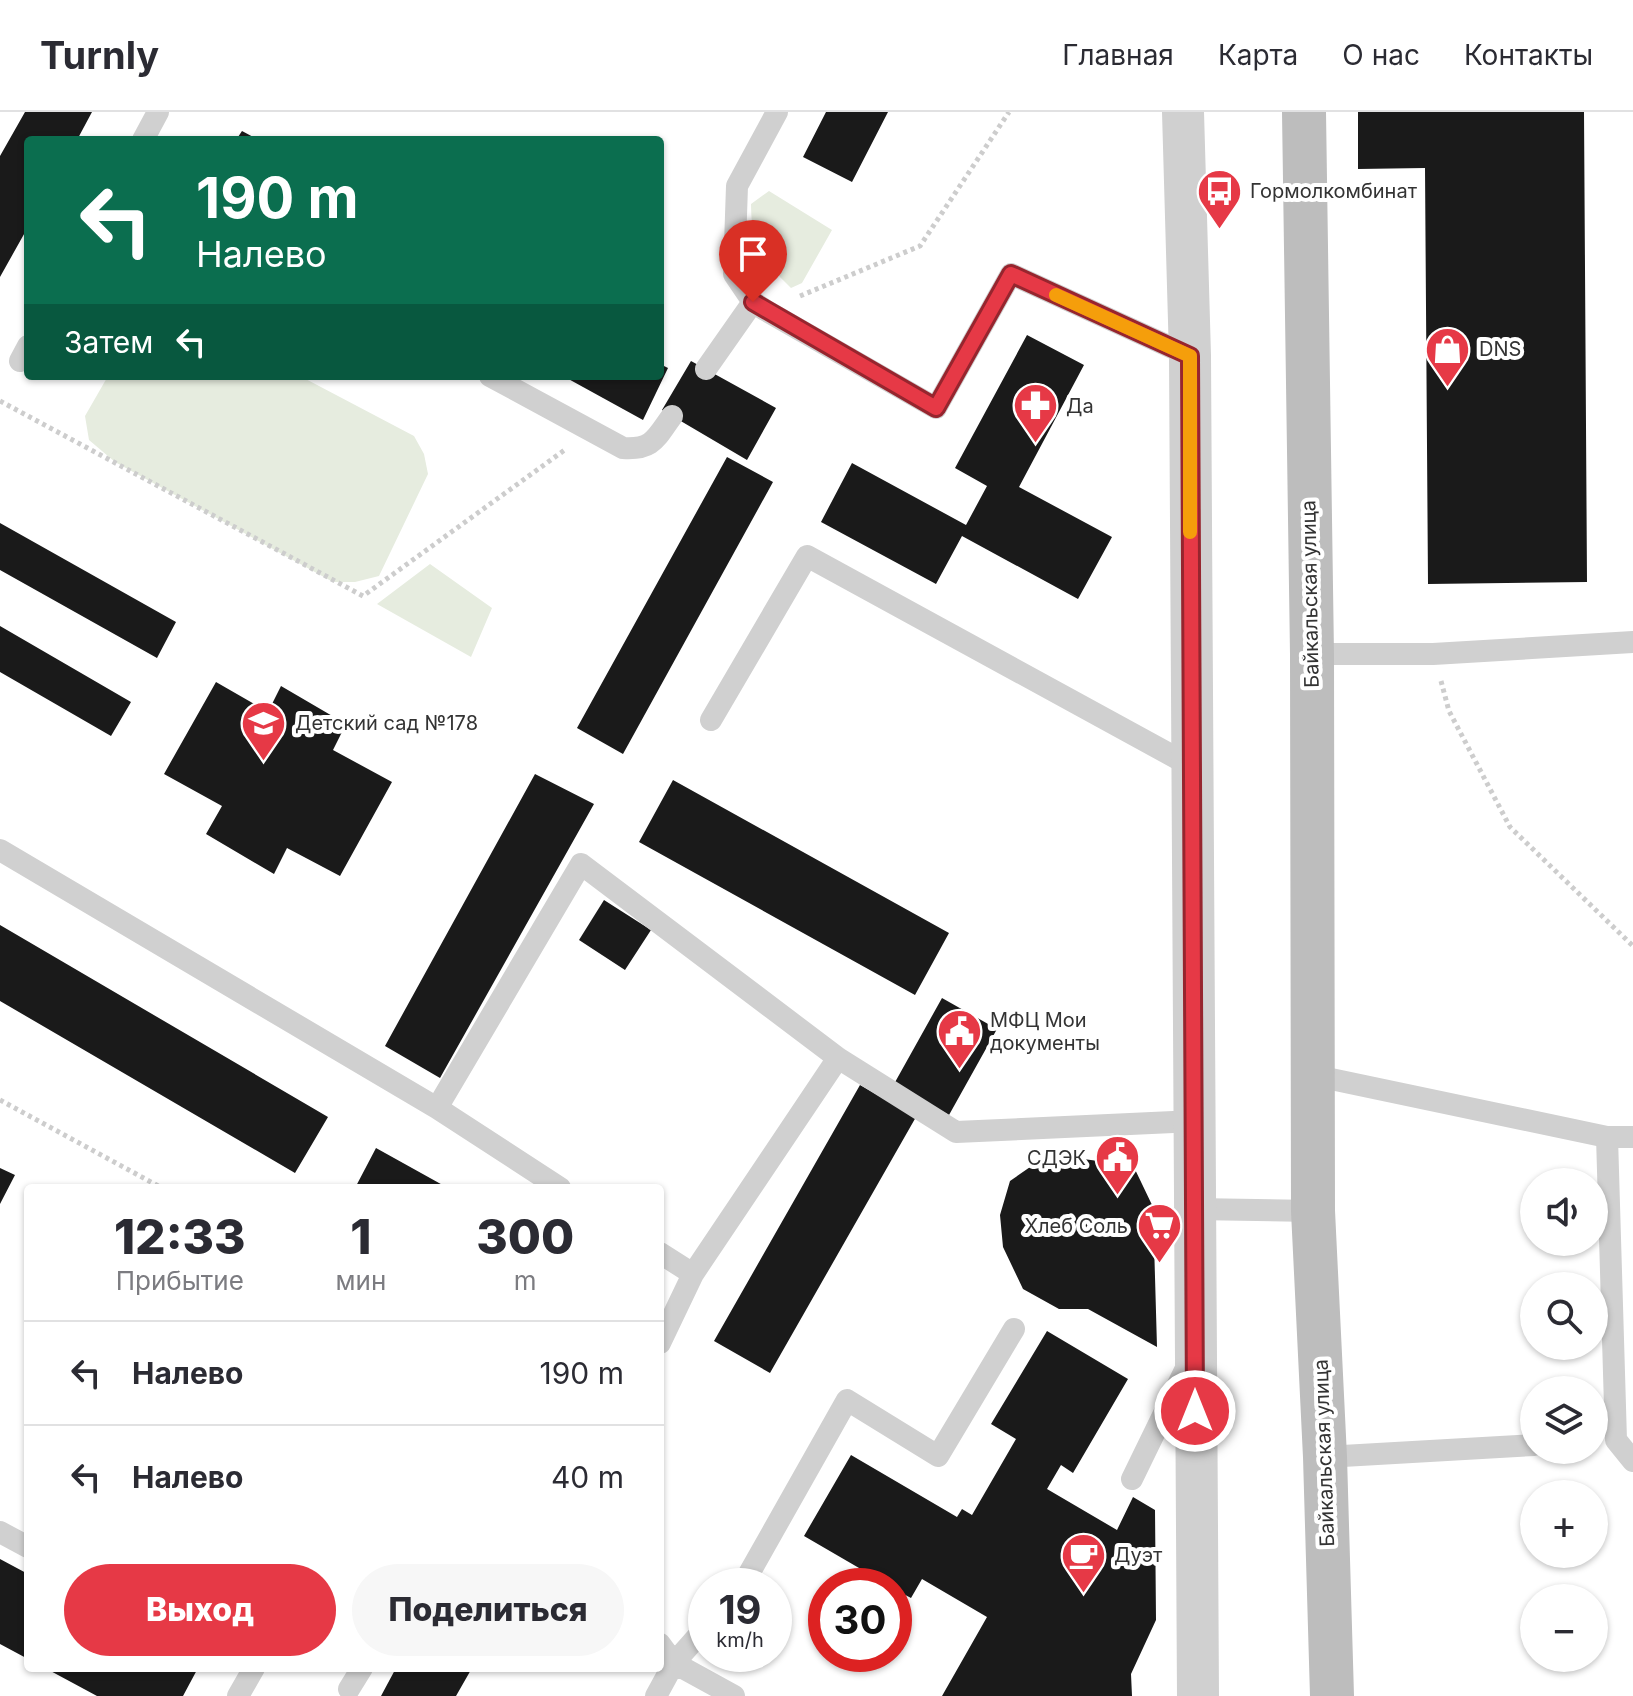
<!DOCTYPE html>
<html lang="ru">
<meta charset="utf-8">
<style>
:root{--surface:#fff;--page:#f7f7f7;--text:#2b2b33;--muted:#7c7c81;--line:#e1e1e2;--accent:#e63946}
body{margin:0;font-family:Inter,sans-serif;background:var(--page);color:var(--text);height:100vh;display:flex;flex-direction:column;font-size:30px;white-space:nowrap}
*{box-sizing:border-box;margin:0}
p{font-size:26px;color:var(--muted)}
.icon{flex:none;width:44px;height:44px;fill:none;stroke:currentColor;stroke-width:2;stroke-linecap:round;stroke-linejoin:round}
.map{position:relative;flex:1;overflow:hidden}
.panel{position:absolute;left:24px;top:1072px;width:640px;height:488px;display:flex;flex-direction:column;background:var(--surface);border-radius:8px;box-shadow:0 2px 6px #0004}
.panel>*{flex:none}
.banner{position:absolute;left:24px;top:24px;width:640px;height:244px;border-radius:8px;box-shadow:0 2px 6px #0004;background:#0b6e4f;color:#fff;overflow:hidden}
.buttons{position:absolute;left:1520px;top:1056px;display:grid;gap:16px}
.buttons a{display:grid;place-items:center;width:88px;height:88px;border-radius:50%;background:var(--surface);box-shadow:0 2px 6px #0004;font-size:40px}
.speed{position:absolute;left:688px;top:1456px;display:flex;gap:16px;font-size:40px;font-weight:700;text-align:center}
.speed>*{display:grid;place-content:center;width:104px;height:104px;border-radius:50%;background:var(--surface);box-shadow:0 2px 6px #0004;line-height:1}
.speed small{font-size:20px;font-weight:400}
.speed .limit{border:12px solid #d22;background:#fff;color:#111}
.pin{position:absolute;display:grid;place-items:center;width:68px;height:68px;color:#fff;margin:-82px -34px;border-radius:50% 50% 50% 0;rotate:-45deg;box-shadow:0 0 8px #0007}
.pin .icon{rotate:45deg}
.me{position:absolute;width:88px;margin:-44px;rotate:0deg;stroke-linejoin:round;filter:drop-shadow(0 0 6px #0008)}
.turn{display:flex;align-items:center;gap:28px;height:168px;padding:0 40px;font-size:36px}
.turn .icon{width:104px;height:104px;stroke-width:2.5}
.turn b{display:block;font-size:56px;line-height:68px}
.then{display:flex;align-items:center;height:76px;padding:0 40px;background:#0003;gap:16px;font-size:30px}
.eta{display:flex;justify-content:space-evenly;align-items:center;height:136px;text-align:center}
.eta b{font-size:48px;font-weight:800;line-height:56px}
.button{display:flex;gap:16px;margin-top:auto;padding:16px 40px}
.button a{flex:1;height:92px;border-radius:48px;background:var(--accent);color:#fff;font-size:32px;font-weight:800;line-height:92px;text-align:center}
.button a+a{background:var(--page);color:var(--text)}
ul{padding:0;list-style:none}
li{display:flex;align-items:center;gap:24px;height:104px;padding:0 40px;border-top:2px solid var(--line)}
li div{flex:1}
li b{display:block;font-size:30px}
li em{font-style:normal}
header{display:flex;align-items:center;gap:48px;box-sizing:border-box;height:112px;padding:0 40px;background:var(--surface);border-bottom:2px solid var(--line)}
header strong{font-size:38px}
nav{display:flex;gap:44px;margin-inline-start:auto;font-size:28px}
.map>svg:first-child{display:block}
</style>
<header>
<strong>Turnly</strong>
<nav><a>Главная</a><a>Карта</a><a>О нас</a><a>Контакты</a></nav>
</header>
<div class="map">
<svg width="1633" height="1584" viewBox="0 0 1633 1584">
<rect width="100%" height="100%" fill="#fff"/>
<path fill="#e6ecdf" d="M769 79 832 118 802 171 791 176C759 144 752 139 751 92Z
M108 264H300L414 324 424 342 428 362 379 464 355 470H333L115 350 89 328 85 304Z
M430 452 492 496 471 545 377 492Z"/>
<path fill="#1a1a1a" d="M25 0H92L77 28H28V115L0 165V44Z
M826 0H888L852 70 803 45Z
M1358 0H1584L1587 470 1428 472 1425 56 1358 57Z
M242 19 259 28H236Z
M1027 223 1084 253 1019 375 1112 425 1078 487 962 424 936 472 821 410 852 351 966 413 987 374 955 356Z
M691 249 776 296 747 348 662 298Z
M660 252 668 256 643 308 563 264H660Z
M727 345 773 370 623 642 577 616Z
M0 411 176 510 157 546 0 458Z
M0 514 131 590 111 624 0 560Z
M216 570 268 600 281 574 346 612 333 638 392 670 340 764 287 736 274 762 206 722 222 694 164 662Z
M535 662 594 692 440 966 385 934Z
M673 668 949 821 915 883 639 730Z
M604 788 651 818 625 858 579 828Z
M0 813 328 1005 295 1061 0 889Z
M942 886 997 917 949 1003 894 972Z
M860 973 916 1005 770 1261 714 1229Z
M1104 1035 1131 1049 1153 1095 1157 1235 1088 1197H1059L1023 1177 1003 1135 1000 1103 1010 1069 1033 1053 1069 1045 1098 1049Z
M376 1036 448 1076H355Z
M0 1056 15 1063 0 1092Z
M1047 1219 1128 1267 1073 1361 1061 1353 1047 1377 1117 1418 1133 1385 1155 1398 1156 1508 1131 1562 1132 1584H942L987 1505 922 1467 911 1486 894 1477V1474H890L804 1424 851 1343 957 1405 962 1397 972 1403 1016 1327 991 1312Z
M0 1447 28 1462V1547L0 1532Z
M45 1556H198L183 1584H97Z
M396 1556H472L456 1584H381Z"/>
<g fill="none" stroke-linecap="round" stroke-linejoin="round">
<path stroke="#cdcdcd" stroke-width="5" stroke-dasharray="4 4" stroke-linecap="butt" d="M800 184 920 134 1009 0
M0 289 363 484 566 337
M1441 569 1449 599 1510 715 1633 834
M0 988 162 1076"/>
<path stroke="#d0d0d0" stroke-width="22" d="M777 0 737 74 734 162 753 190 765 198 936 296 1011 162 1190 244
M143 28 158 0
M20 249 28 234
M706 257 753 190
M490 264 623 336C653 338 656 326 672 304
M1312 542H1433L1633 530
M711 608 807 444 1191 654
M0 738 437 996
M1312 963 1607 1025H1633
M1607 1025 1616 1328 1633 1349
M560 1076 437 996 581 752 838 946 956 1020 1195 1009
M1194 1097 1313 1099
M660 1141 693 1162
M660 1231 693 1162 838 946
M1325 1345 1534 1333
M1132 1367 1187 1254
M0 1420 28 1435
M742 1474 847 1288 938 1344 1014 1217
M660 1532 674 1551 734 1584
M349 1577 362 1556
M238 1584 254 1556
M656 1584 674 1551 706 1515"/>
<path stroke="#d0d0d0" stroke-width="42" d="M1183 0 1190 244 1198 1584"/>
<path stroke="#bdbdbd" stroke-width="44" d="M1304 0 1312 542 1313 1099 1325 1345 1332 1584"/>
</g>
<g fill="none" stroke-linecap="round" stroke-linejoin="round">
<defs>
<path id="route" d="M753 190 936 296 1011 162 1190 244 1195 1299"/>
</defs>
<use href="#route" stroke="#96252e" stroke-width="20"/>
<use href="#route" stroke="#e63946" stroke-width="14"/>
<path stroke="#f59e0b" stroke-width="14" d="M1056 183 1190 244V420"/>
</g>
<defs>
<symbol id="bus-pin" viewBox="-11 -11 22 30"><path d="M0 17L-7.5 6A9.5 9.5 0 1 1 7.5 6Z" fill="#e63946" stroke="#fff"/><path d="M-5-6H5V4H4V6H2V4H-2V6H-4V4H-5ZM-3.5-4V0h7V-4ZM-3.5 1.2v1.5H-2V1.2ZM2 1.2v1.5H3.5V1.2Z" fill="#fff"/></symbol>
<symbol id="shop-pin" viewBox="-11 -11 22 30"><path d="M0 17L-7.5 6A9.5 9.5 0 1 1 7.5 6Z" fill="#e63946" stroke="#fff"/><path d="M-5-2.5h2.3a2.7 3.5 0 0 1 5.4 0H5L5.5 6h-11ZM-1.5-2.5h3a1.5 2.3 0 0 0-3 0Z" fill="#fff"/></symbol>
<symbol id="pharmacy-pin" viewBox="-11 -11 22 30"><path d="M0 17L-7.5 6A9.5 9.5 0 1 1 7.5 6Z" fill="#e63946" stroke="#fff"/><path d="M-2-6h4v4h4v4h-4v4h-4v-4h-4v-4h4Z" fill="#fff"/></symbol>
<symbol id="school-pin" viewBox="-11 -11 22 30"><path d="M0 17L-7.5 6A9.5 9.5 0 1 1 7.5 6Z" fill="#e63946" stroke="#fff"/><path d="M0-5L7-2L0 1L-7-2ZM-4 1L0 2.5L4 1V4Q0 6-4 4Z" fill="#fff"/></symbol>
<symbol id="civic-pin" viewBox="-11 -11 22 30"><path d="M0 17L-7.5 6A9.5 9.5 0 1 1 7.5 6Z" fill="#e63946" stroke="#fff"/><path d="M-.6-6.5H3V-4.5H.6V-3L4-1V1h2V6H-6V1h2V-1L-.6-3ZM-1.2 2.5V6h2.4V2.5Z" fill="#fff"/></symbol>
<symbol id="supermarket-pin" viewBox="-11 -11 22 30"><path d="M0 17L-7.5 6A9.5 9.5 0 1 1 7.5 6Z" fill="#e63946" stroke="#fff"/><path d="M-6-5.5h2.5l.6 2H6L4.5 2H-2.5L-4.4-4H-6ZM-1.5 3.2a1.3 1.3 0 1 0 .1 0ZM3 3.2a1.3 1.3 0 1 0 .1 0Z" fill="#fff"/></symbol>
<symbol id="cafe-pin" viewBox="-11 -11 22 30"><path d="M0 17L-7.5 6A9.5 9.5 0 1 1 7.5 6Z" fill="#e63946" stroke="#fff"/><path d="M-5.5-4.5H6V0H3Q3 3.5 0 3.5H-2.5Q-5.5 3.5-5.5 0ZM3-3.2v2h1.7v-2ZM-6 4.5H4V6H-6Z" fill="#fff"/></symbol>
</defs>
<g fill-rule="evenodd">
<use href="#bus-pin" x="1194" y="54" width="51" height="69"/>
<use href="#shop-pin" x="1422" y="212" width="51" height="69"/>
<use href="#pharmacy-pin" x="1010" y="268" width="51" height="69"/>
<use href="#school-pin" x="238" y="586" width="51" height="69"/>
<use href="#civic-pin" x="934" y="894" width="51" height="69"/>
<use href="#civic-pin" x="1092" y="1020" width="51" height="69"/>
<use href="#supermarket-pin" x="1134" y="1088" width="51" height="69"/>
<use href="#cafe-pin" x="1058" y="1418" width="51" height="69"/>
</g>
<g text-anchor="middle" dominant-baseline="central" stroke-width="8" stroke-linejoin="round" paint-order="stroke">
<g font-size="20" fill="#333" stroke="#fff" text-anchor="start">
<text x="1250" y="79">Гормолкомбинат</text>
<text x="1479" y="237">DNS</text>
<text x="1066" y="294">Да</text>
<text x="295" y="611">Детский сад №178</text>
<text x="990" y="908">МФЦ Мои<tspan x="990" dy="23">документы</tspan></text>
<text x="1086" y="1046" text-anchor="end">СДЭК</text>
<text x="1128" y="1114" text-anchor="end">Хлеб Соль</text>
<text x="1114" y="1443">Дуэт</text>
</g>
<g font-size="20" fill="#333" stroke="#fff">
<text transform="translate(1310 482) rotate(-91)">Байкальская улица</text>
<text transform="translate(1324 1341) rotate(-92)">Байкальская улица</text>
</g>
</g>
</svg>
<div class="buttons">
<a><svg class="icon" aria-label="sound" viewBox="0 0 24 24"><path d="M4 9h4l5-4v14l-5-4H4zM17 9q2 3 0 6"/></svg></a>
<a><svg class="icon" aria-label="search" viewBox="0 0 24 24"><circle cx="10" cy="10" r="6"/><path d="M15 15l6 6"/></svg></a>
<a><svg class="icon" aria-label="layers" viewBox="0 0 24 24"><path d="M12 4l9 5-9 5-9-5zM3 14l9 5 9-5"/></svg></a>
<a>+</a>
<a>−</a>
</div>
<div class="speed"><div>19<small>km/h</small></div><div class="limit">30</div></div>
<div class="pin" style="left:753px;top:190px;background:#d93025"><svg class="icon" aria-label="arrive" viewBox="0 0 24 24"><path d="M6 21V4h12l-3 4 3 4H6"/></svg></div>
<svg class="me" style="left:1195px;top:1299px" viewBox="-20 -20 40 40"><circle r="17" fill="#e63946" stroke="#fff" stroke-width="3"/><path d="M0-11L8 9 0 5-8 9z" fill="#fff"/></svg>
<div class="banner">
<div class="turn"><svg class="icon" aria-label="left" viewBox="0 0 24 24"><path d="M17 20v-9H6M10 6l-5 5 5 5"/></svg><div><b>190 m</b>Налево</div></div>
<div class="then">Затем<svg class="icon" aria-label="left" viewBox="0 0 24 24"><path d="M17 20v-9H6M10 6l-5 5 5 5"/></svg></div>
</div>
<section class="panel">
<div class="eta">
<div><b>12:33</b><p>Прибытие</p></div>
<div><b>1</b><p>мин</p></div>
<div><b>300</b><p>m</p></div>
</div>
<ul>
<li><svg class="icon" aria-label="left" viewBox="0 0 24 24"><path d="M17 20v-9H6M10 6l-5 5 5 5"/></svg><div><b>Налево</b></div><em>190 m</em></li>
<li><svg class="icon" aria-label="left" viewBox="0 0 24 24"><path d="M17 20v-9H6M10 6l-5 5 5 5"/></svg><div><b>Налево</b></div><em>40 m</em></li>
</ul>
<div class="button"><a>Выход</a><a>Поделиться</a></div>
</section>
</div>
